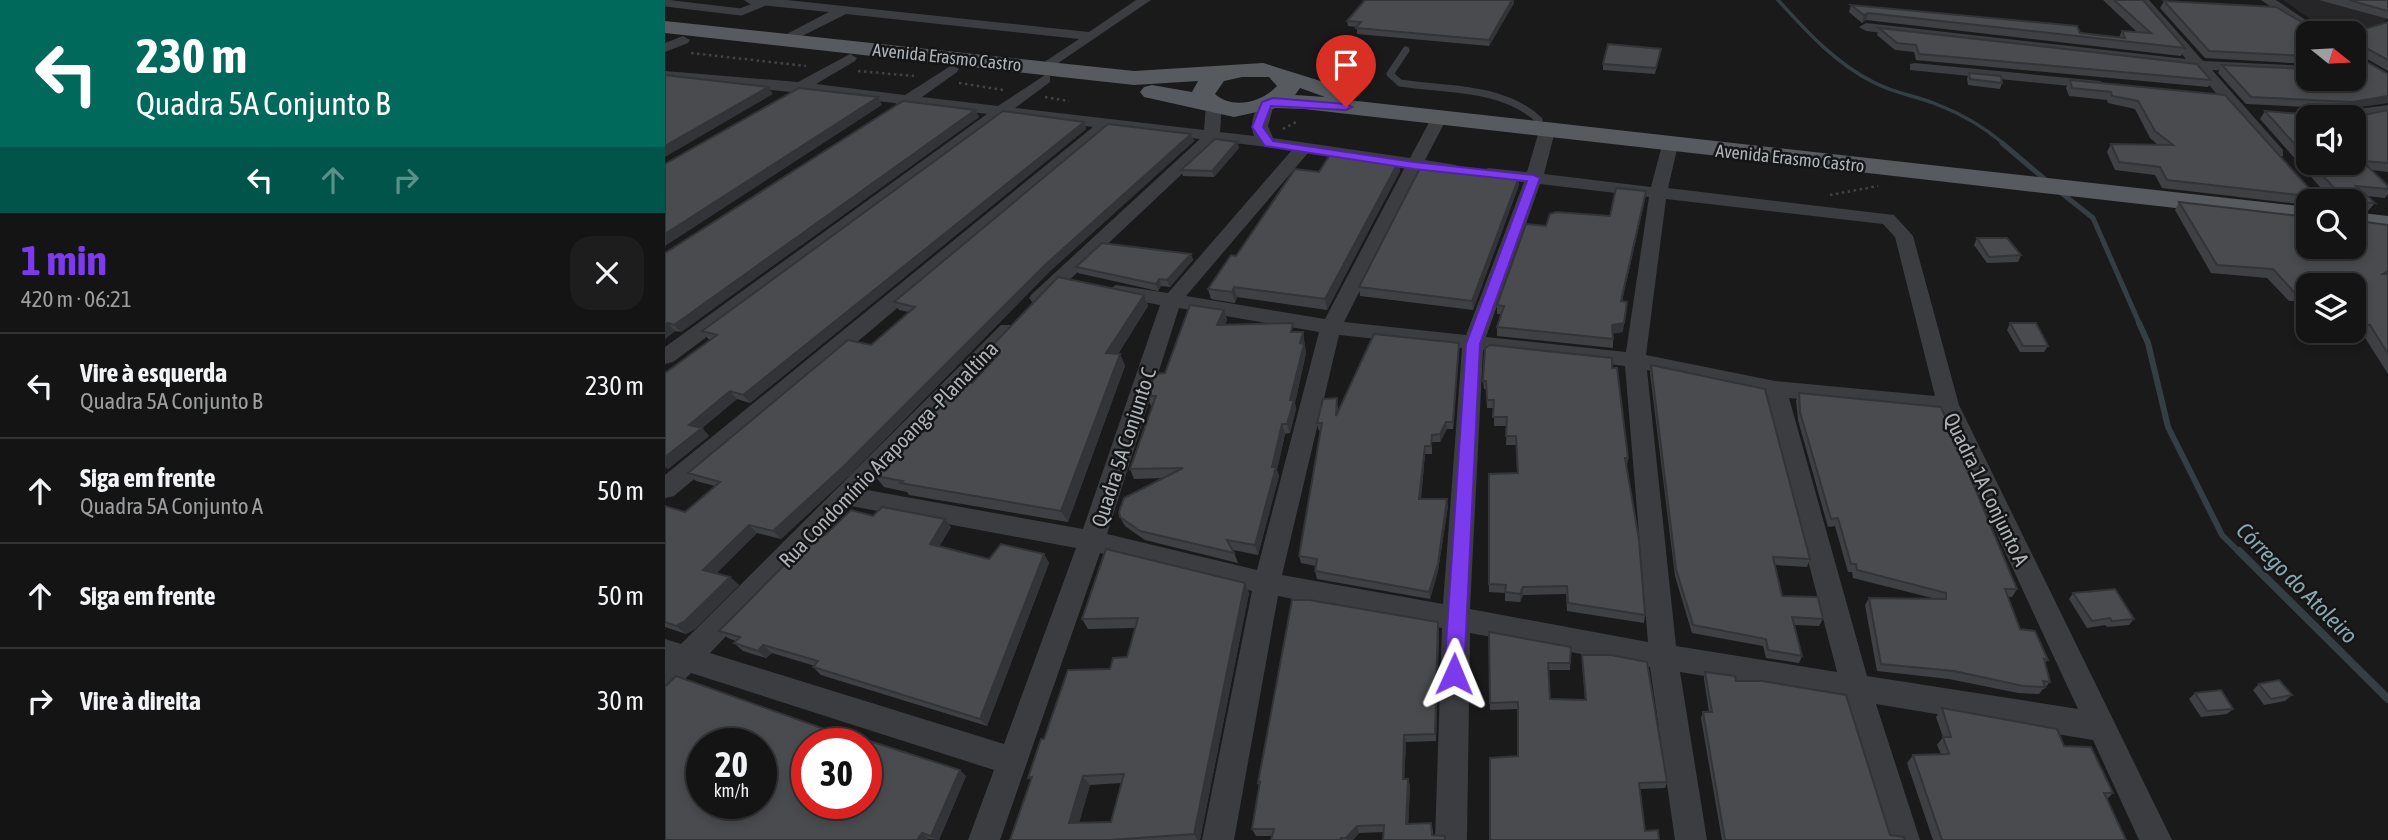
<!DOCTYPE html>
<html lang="pt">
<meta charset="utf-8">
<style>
:root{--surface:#141414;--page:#1d1d1d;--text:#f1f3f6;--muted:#9d9ea0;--line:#333334;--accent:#7c3aed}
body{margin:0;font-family:"Asap Condensed",sans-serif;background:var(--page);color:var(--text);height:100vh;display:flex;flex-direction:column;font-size:26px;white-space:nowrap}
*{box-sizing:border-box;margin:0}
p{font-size:23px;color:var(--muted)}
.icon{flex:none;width:38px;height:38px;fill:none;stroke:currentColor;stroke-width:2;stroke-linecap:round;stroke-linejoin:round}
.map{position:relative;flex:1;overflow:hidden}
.side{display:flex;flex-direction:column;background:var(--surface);width:665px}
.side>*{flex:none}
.guide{background:#00695c;color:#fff;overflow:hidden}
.needle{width:46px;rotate:108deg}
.tools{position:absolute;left:1631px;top:21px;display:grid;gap:14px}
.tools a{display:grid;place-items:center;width:70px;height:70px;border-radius:14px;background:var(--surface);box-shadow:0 4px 10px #0003,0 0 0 2px var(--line);font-size:35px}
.speed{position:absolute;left:21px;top:728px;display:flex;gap:14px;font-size:35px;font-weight:700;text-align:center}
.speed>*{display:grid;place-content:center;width:91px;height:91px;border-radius:50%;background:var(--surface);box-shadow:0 4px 10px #0003,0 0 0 2px var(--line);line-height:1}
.speed small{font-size:18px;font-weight:400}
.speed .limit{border:10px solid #d22;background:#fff;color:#111}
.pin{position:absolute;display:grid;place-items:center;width:60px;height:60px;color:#fff;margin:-72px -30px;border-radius:50% 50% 50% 0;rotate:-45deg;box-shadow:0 0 7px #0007}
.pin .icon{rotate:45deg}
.me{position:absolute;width:77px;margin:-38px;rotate:1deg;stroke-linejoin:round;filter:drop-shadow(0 0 5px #0008)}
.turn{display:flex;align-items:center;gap:24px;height:147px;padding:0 21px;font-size:32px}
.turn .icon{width:91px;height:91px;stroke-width:2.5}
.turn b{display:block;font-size:49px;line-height:60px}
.lanes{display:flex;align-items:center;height:66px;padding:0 21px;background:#0003;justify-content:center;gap:35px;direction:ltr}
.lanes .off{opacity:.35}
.round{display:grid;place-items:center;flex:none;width:74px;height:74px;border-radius:21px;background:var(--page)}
.summary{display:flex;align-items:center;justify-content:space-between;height:119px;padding:0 21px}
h1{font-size:42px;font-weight:700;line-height:52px;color:var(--accent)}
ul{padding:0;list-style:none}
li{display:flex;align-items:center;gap:21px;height:105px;padding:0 21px;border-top:2px solid var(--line)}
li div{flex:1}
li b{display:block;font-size:26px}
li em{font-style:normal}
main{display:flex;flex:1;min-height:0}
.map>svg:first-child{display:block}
</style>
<main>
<section class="side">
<div class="guide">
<div class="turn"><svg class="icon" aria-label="left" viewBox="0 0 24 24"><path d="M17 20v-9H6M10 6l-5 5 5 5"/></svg><div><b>230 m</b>Quadra 5A Conjunto B</div></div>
<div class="lanes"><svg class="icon" aria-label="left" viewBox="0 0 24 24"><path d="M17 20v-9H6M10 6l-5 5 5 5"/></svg><svg class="icon off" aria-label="ahead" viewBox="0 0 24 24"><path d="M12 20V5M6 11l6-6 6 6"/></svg><svg class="icon off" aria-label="right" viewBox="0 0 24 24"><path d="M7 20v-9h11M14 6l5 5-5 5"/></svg></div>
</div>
<div class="summary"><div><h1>1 min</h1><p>420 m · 06:21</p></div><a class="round"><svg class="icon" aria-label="close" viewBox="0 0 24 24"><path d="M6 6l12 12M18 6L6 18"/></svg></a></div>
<ul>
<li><svg class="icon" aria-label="left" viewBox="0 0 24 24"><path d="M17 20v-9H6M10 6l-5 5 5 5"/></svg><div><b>Vire à esquerda</b><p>Quadra 5A Conjunto B</p></div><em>230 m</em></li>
<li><svg class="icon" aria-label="ahead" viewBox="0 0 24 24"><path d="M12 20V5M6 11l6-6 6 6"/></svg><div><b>Siga em frente</b><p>Quadra 5A Conjunto A</p></div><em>50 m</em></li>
<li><svg class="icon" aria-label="ahead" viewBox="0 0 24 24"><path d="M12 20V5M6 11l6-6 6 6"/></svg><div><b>Siga em frente</b></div><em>50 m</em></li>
<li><svg class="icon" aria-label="right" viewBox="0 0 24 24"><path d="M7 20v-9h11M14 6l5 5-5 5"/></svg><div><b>Vire à direita</b></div><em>30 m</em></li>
</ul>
</section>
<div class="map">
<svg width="1723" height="840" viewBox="0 0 1723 840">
<rect width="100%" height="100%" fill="#1a1a1b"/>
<path fill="#262628" d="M1618 0H1723V18L1691 47 1689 33H1665Z"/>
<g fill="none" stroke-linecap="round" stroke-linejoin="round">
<path stroke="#343f43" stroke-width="3.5" d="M1113 0C1142 32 1171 64 1210 83 1229 93 1251 96 1271 104 1297 114 1318 126 1339 144"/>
<path stroke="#343f43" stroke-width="5" d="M1337 143 1383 182
M1394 191 1428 218 1475 325"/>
<path stroke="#343f43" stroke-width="6" d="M1474 323 1483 343 1503 427 1557 535 1575 553"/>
<path stroke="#343f43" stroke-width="8" d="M1574 551 1723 699"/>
<path stroke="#414447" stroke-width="2.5" stroke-dasharray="2.5 3.5" stroke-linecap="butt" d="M26 53 141 66
M193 71 249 76
M294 83 338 90
M380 97 404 101
M618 129 633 121
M1165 195 1213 186"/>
<path stroke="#3b3d40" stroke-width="7" d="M0 3 76 12 100 2
M741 50 725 74 735 83C782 90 838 86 874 120"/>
<path fill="#3b3d40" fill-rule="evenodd" d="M79 0H122L424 32 471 0H486L380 72 375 71V65L414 39 181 14 121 44 116 43V37L164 12 85 4Z
M1471 0H1484L1538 61 1643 66V74L1547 70 1618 150V156H1606L1530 69 1201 31 1194 27 1201 23 1521 59Z
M1596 0H1611L1660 33H1644Z
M18 36 25 40 23 43 0 52V43Z
M185 54 192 58 190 61 151 84 240 95 287 65 294 69 292 72 257 97 333 106 380 75 385 76V82L350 108 539 130 541 105 549 100 557 105 555 132 589 136C584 124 589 112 596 101L601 99 609 104 603 126 608 138 745 158 768 115H780L782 118 760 160 791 165 793 169 785 174 756 170 679 322 801 335 859 182 823 178 815 173 823 168 862 172 874 131 882 126 890 131 879 174 986 187 997 145 1005 140 1013 145 1003 188 1229 215 1248 236 1294 405 1507 840H1474L1428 740 1211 704 1255 840H1223L1180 699 1015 672 1042 840H1010L985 667 805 633 802 840H770L777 628 613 596 569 840H537L587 591 435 553 335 840H303L329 770 26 673 10 689 0 693V639L16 644 336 325H350L353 330 202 490 418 529 495 305 451 297 441 291 451 285 503 293 627 150 552 141 381 302H367L364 298 367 294 535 139 445 129 9 496 0 498V475L428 127 340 116 8 362 0 364V347L322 114 246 105 238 108 230 103 0 79V71L133 82ZM643 153 740 167 660 319 521 296ZM875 184 984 197 961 352 821 337ZM1001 199 1218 224 1230 237 1270 396 1110 381 981 355ZM514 308 654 332 592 570 442 534ZM674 335 797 348 778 604 617 575ZM818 350 960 366 983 642 805 609ZM982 370 1100 395 1172 672 1011 646ZM1124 398 1275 412 1413 709 1202 676ZM186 506 411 548 339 744 45 653Z
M1250 63 1435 81 1442 85 1435 89 1245 70V64Z
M1723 105V115L1689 121V117L1656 116C1661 112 1711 107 1723 105Z"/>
<path fill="#575a5f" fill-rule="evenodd" d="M0 21 469 71 598 63 678 88 682 93 674 99 1643 207V223L639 109 611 108 569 117 479 97 475 92 479 87 487 85 527 92 533 81 469 85 0 33ZM577 77H604L612 86C597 102 568 110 550 94L559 81ZM635 88 660 97 630 95Z
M1689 212 1723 216V232L1689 228Z"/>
</g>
<path fill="#3f4043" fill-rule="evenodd" d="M1438 0H1478L1520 48 1516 56 1201 20 1197 23 1184 12 1186 5 1454 37 1457 31 1472 32Z
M1654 0H1723V19Z
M1499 1 1643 33V64L1540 58 1495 8Z
M849 3 824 46 692 34V27L683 26 682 21Z
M1723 22V71L1692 53 1693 57 1723 74 1682 109 1581 104 1553 73 1557 65 1643 79 1689 33Z
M1214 28 1546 80 1543 87 1251 60 1249 52 1230 50 1212 35Z
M996 49 990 74 938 70V64Z
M1304 73 1337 83 1335 89 1303 85 1302 79Z
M1405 80 1560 95 1650 195H1662L1595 119 1600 111 1648 115 1695 116 1723 110V172L1707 170 1723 186V194L1720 198 1702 196 1710 203 1703 211 1693 210V221L1723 225V374L1697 333 1683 332 1681 331H1689V285H1643V301H1624L1602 278 1546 273 1510 210 1514 202 1643 247 1689 201H1643V205L1497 188 1490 175 1450 170 1442 152 1446 144 1493 145 1485 138 1470 109 1443 103 1442 100 1404 96 1401 88ZM1643 117 1689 163H1643Z
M310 110 314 117 16 332 10 331 0 339V253Z
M419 122 421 129 85 403 72 399 37 428 44 436 3 469 1 467 45 339H43L37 331Z
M526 134 529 141 384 272 186 474 116 539 92 533 51 573 65 577 74 585 30 629 21 634 0 627V506L20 512 50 486 31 481 23 473 206 345 244 312 234 310 229 302Z
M572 142 574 148 549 177 518 176 516 170Z
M735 171 662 310 572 297 570 303 546 299 543 289 571 256 654 172Z
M854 177V185L808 310 695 296 694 287Z
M981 191 980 199 957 301 958 332 948 333V348L832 336V327L836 314H832V305L881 226 945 216Z
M1312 238 1356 255 1353 262 1322 263 1309 245Z
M526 254 528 260 505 287 496 286 493 291 413 273 411 267Z
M479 295 483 306 453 354H455L460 366 403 522 244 495 242 492 219 487 210 476 307 383 326 362 321 352Z
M559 310 562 320 560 325 630 332H638L641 353 630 403 631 409 625 433 620 434 612 470 614 476 593 555 568 550 573 563 480 540 460 526 455 517 498 478 469 479 465 469 488 406H486L482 396 500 373Z
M1345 323 1383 346 1379 352H1355L1342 330Z
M794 350 788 429H782L775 442H767V454H760L756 499 783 506 773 571 765 599 652 579 650 571 651 566 636 563 634 556 656 430 654 431 652 423 673 405V411Z
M986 365 1145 559 1142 567 1110 565 1117 596 1158 619 1154 626 1129 625 1137 656 1134 663 1101 658 1098 646 1027 633 1010 576 985 373Z
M947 368 963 458 962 466H961L980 615 979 623 902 611 901 594 858 595 855 602 840 601V593L824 592V584L852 473 851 445H841L842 426H829V408H822L821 389H819L818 381Z
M1134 393 1352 589 1347 597H1343L1355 629 1383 660 1380 663 1385 682 1379 689H1378L1374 694 1353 693 1284 679 1212 671 1200 605 1204 598 1271 599 1188 578 1187 572H1183L1170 526 1163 527 1133 420 1131 401Z
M208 516 286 527 274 546 324 559 379 554 384 563 322 726 156 675 148 667 150 666 107 653 101 658 78 651 69 643 71 641 63 638 54 631 146 545 160 535Z
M580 583 584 593 535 840H345L366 780 363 778 379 739 445 669 462 657 470 628 423 629 417 619ZM456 783 446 822 414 823 425 785Z
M1408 593 1469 619 1464 625 1442 627 1440 625 1422 628 1404 599Z
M773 622 774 630 771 741 741 742 739 779H743L745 786 743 824 768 829V835L719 832 694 833 688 840H606L607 836H591L587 829 595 787 593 783Z
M824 632 906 647 905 670H883L885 699 920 700 917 662V655L1002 782 1000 788 975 789 980 831 853 756V709L825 710Z
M1040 672 1071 681 1225 835 1240 840H1057L1036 718 1038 712H1044L1039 679Z
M1594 684 1627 695 1620 701 1599 705 1588 690Z
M1530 693 1568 709 1562 714 1536 717 1524 699Z
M1277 708 1399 746 1448 793 1442 799 1461 840H1268L1242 763 1248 755 1276 754 1272 745 1278 737 1271 717Z
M162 730 301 776 274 840 263 839 262 840H0Z"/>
<path fill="#333437" d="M847 0H849V3L824 46V40Z
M1203 13 1201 20 1197 23 1199 15Z
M103 87 108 94 0 157V146Z
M1723 96V103L1682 109 1687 102Z
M213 97 217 105 0 246V234Z
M310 110 314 117 16 332 9 325Z
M419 122 421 129 85 403 78 395Z
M526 134 529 141 384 272 186 474 116 539 108 531 381 264Z
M572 142 574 148 549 177 547 171Z
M734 161 735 171 662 310 660 299Z
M854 177V185L808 310 807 301Z
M981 191 980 199 955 310 956 301Z
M526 254 528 260 505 287 502 280Z
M494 279 496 286 493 291 491 284Z
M569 287 572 297 570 303 567 292Z
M479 295 483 306 446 364 441 353Z
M962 302 958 332 946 334 947 325Z
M559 310 562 320 555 335 552 325Z
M3 323 10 331 0 339V326Z
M638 332 641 353 630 403 631 409 625 433 622 424Z
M794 343V350L788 429V422Z
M455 354 460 366 403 522 396 511Z
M65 391 72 399 37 428 44 436 3 469 1 467 0 468V457L24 425Z
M781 422 782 429 775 442V434Z
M617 424 620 434 612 470 614 476 593 555 590 545Z
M760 446V454L755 506 754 499Z
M782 499 783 506 773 571 765 599 764 592Z
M280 519 286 527 271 552 265 544Z
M84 525 92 533 47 578 38 570Z
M379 554 384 563 322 726 315 719Z
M65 577 74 585 30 629 21 634 11 626Z
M580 583 584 593 535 840H532L529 834Z
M858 587V595L855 602V594Z
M773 622 774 630 771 741 770 734Z
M98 645 107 653 101 658 93 651Z
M739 735 741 742 739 786 738 779Z
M295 770 301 776 274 840H271L266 836Z
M418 776 425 785 411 832 404 823Z
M743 779 745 786 743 831 741 824Z
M692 826 694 833 688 840H682L681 838Z
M257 833 263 839 262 840H252Z"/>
<path fill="#494b4e" stroke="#333437" stroke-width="2" fill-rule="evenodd" d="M700 0H847L824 40 691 28 696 22 682 21Z
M1449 0H1478L1520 48 1203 13 1199 15 1186 5 1412 26 1415 33 1460 38 1457 31 1486 33Z
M1684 0H1723V11Z
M1499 1 1611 7 1655 33H1643V56L1544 51Z
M1723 22V60L1692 43 1693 57 1723 74V96L1687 102 1586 97 1557 65 1643 69V79H1689V33H1687Z
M1214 28 1532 64 1546 80 1254 54 1251 45 1232 43Z
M943 44 996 49 991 68 938 64Z
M1304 73 1336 76 1337 83 1305 79Z
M0 75 103 87 0 146Z
M1405 80 1560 95 1650 195H1670L1672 191 1646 163H1689V117H1643V159L1600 111 1648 115 1692 112 1695 116 1723 110V163L1697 161 1723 186V189L1691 186 1710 203 1693 202V221L1723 225V271L1718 274H1723V354L1705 325 1689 323V285H1643V293H1630L1608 269 1552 265 1514 202 1643 217V247H1689V201H1651V197L1502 180 1495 167 1454 162 1446 144 1508 145 1490 131 1473 101 1447 96 1446 92 1407 88Z
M134 88 213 97 0 234V164Z
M238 101 310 110 9 325 3 323 0 326V253Z
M338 111 419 122 78 395 65 391 24 425 37 428 0 457V373L52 335 37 331Z
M443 124 526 134 381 264 179 466 108 531 84 525 38 570 65 577 20 621 11 626 0 622V506L20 512 55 482 23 473 183 340 206 345 250 307 229 302Z
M550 139 572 142 547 171 516 170Z
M668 150 734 161 660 299 569 287 567 292 543 289 566 255 571 256 630 169 654 172Z
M756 166 854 177 807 301 694 287Z
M951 188 981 191 956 301 962 302 959 323 947 325 948 339 832 327 839 306 832 305 861 224 881 226 885 214 891 212 945 216Z
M1312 238H1342L1356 255 1324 257Z
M437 243 526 254 502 280 494 279 491 284 411 267Z
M393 277 479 295 441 353 455 354 396 511 235 483 238 481 210 476 293 381 307 383 334 354 321 352Z
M525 305 559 310 552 325 628 323 626 332H638L635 343 639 344 625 400H629L622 424H617L607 467H611L590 545 562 540 569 553 475 531 455 517 454 512 459 498 518 468 465 469 491 396H482L490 374 500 373Z
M1345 323H1371L1383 346H1358Z
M709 334 794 343 788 422H781L775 434 767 435 766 446H760L754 499H782L773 564 764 592 650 571 652 559 634 556 657 423H652L658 399 672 398 671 416Z
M825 345 947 358V368H952L963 458H960L974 540 980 615 903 603 902 586 858 587 855 594 840 592 841 585 824 584V474L853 473 851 436H841L842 417H828L829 400H822L821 381H818L820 348Z
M986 365 1100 389 1145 559 1108 557 1117 596 1153 597 1158 619 1127 617 1137 656 1103 650 1101 639 1028 625 1011 569Z
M1134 393 1276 407 1352 589H1340L1355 629 1370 631 1383 660 1379 659 1385 682 1378 681 1380 687 1358 686 1289 671 1216 664 1204 598 1281 599V593L1192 570 1191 564H1186L1173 518 1166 519 1135 412Z
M217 507 280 519 265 544 324 559 336 544 379 554 315 719 148 667 153 661 98 645 93 651 69 643 75 637 54 631 141 543 146 545 156 534 160 535 186 510 208 516Z
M441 549 580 583 529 834 445 840H345L367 777 363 778 376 739H379L403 670 445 669 448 658 462 657 473 618 417 619ZM459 774 446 822 404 823 418 776Z
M1450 589 1469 619 1447 621 1445 618 1427 621 1408 593Z
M627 600H644L773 622 770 734 739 735 738 779H743L741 824 766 823 767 835 780 836V840H718L719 825 692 826 681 838H676V840H606L609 829H587L595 782 593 783Z
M824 632 906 647 905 663H883L885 699 921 700 917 655H946L982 662 1002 782 974 783 980 831 993 830 994 840H825V758L853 756V702L825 703Z
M1040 672 1070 676 1071 681H1097L1181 695 1225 835 1239 837 1240 840H1060L1038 712H1047Z
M11 676 162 730 164 728 295 770 266 836 257 833 252 840H0V686L2 685ZM37 744H96V803H37ZM142 744H201V803H142Z
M1614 680 1627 695 1606 699 1594 684Z
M1556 690 1568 709 1542 711 1530 693Z
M1277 708 1392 729 1399 746 1426 747 1448 793H1439L1461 840H1277L1248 755 1284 754 1278 737H1286Z"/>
<path fill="#7c3aed" stroke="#51269a" stroke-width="2" d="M608 98 681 104 687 107 681 110 606 106 598 127 608 141 749 162 869 175 875 178 815 344 799 674 797 680 789 683 782 680 779 674 801 344 862 181 749 169 600 146 587 127 597 102Z"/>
<g text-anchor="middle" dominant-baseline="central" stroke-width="5" stroke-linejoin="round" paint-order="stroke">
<g font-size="18" fill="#adb4ba" stroke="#151516">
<text transform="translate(282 57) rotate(6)">Avenida Erasmo Castro</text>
<text transform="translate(1125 158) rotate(6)">Avenida Erasmo Castro</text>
</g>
<g font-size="21" fill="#adb4ba" stroke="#151516">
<text transform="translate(458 447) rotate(-72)">Quadra 5A Conjunto C</text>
<text transform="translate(223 454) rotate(-46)">Rua Condomínio Arapoanga -Planaltina</text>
<text transform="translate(1322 489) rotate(64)">Quadra 1A Conjunto A</text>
</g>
<g font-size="23" font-style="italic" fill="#88a7b1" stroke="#151516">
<text transform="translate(1632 583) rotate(45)">Córrego do Atoleiro</text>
</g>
</g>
</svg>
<div class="tools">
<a><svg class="needle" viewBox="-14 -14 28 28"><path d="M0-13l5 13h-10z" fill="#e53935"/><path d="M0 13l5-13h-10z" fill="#9d9ea0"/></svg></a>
<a><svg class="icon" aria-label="sound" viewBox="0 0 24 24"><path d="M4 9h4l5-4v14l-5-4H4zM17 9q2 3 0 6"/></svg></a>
<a><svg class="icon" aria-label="search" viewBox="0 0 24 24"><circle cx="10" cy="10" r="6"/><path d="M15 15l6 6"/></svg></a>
<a><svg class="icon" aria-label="layers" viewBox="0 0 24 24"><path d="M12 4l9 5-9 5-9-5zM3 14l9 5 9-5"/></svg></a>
</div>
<div class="speed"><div>20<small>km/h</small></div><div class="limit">30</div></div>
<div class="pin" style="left:681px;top:107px;background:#d93025"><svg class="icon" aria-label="arrive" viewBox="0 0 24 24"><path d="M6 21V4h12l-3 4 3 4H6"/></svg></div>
<svg class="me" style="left:789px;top:674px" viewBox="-20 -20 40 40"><path d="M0-17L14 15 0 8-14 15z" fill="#7c3aed" stroke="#fff" stroke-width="4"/></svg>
</div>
</main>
